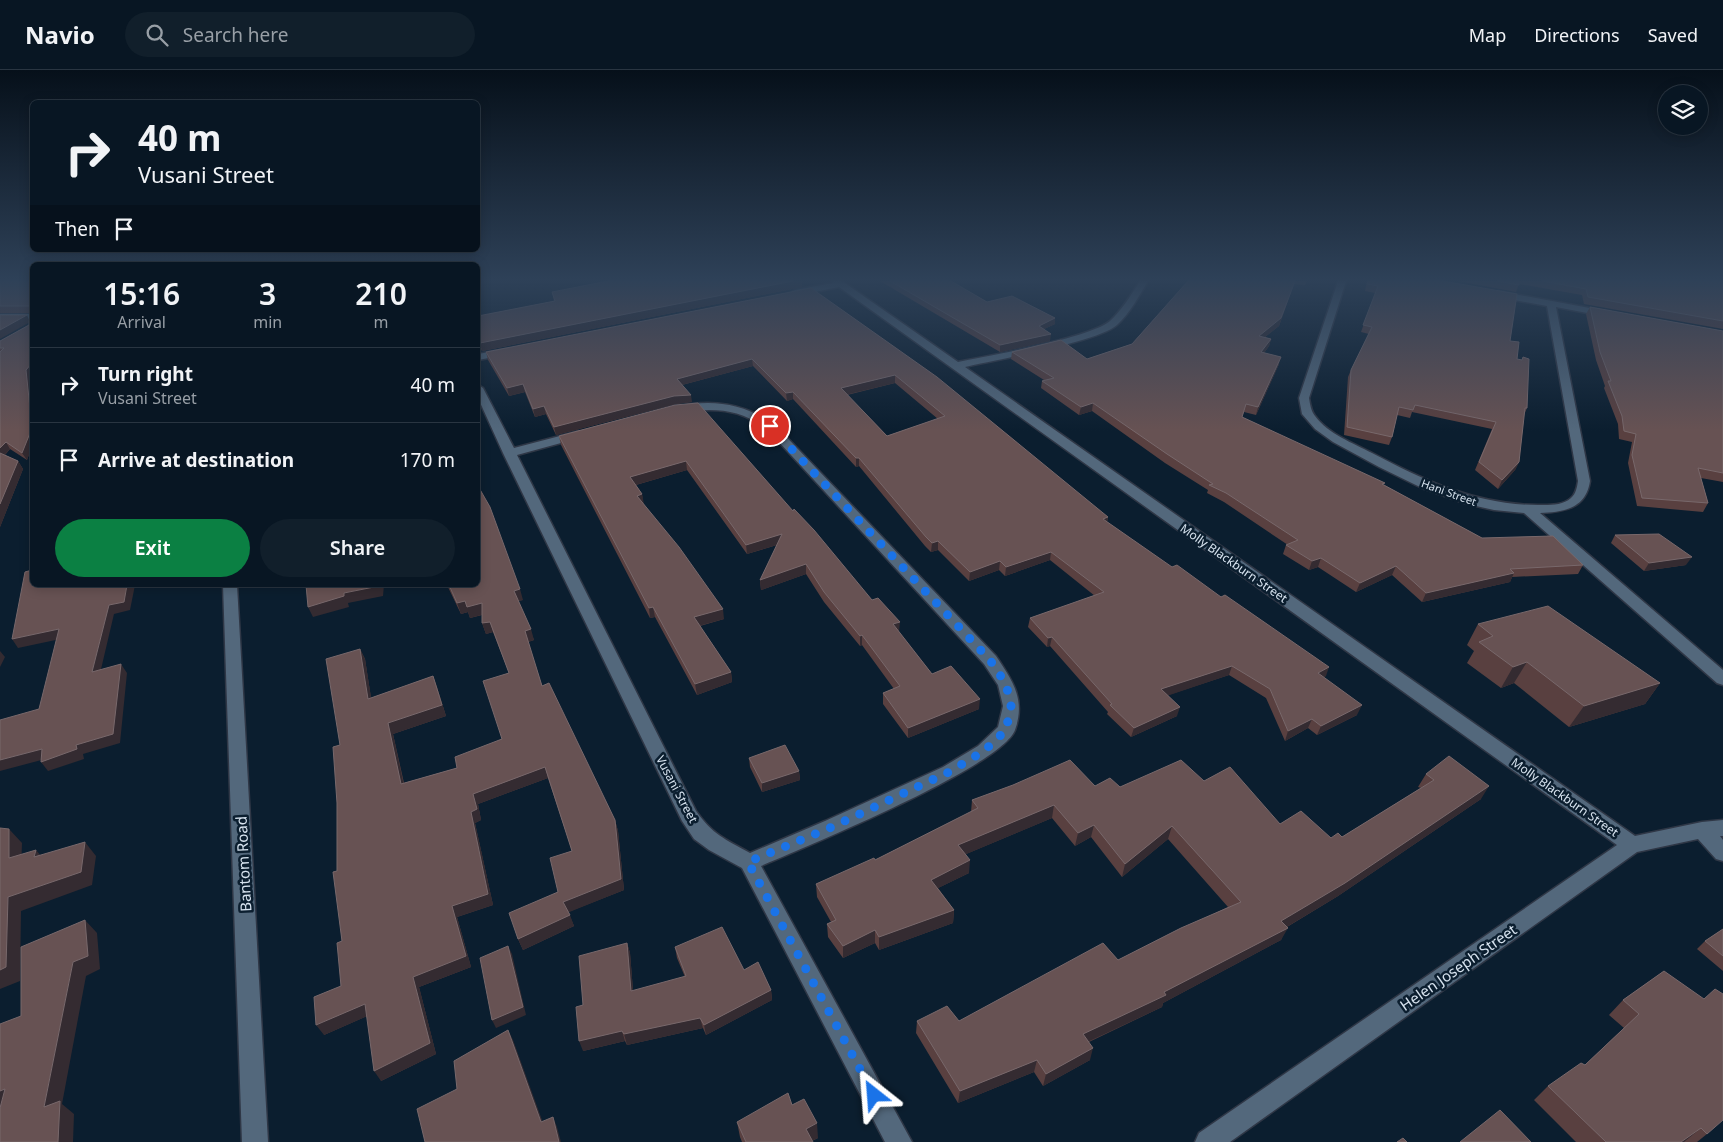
<!DOCTYPE html>
<style>
:root{--surface:#081623;--page:#111f2b;--text:#f1f3f6;--muted:#989fa6;--line:#293541;--accent:#0b8043}
body{margin:0;font-family:"Noto Sans",sans-serif;background:var(--page);color:var(--text);height:100vh;display:flex;flex-direction:column;font-size:19px;white-space:nowrap}
*{box-sizing:border-box;margin:0}
p{font-size:16px;color:var(--muted)}
.icon{flex:none;width:28px;height:28px;fill:none;stroke:currentColor;stroke-width:2;stroke-linecap:round;stroke-linejoin:round}
.map{position:relative;flex:1;overflow:hidden}
.panel{position:absolute;left:30px;top:192px;width:450px;height:325px;display:flex;flex-direction:column;background:var(--surface);border-radius:8px;box-shadow:0 2px 12px #0003,0 0 0 1px var(--line)}
.panel>*{flex:none}
.top-card{position:absolute;left:30px;top:30px;width:450px;height:152px;border-radius:8px;box-shadow:0 2px 12px #0003,0 0 0 1px var(--line);background:#081623;color:var(--text);overflow:hidden}
.tools{position:absolute;left:1658px;top:15px;display:grid;gap:10px}
.tools a{display:grid;place-items:center;width:50px;height:50px;border-radius:50%;background:var(--surface);box-shadow:0 2px 12px #0003,0 0 0 1px var(--line);font-size:25px}
.pin{position:absolute;display:grid;place-items:center;width:42px;height:42px;color:#fff;margin:-21px;border:2px solid #fff;border-radius:50%;box-shadow:0 1px 5px #0007}
.me{position:absolute;width:55px;margin:-28px;rotate:332deg;stroke-linejoin:round;filter:drop-shadow(0 0 4px #0008)}
.turn{display:flex;align-items:center;gap:18px;height:105px;padding:0 25px;font-size:22px}
.turn .icon{width:65px;height:65px;stroke-width:2.5}
.turn b{display:block;font-size:35px;line-height:42px}
.then{display:flex;align-items:center;height:48px;padding:0 25px;background:#0003;gap:10px;font-size:19px}
.eta{display:flex;justify-content:space-evenly;align-items:center;height:85px;text-align:center}
.eta b{font-size:30px;font-weight:600;line-height:35px}
.action{display:flex;gap:10px;margin-top:auto;padding:10px 25px}
.action a{flex:1;height:58px;border-radius:30px;background:var(--accent);color:#fff;font-size:20px;font-weight:600;line-height:58px;text-align:center}
.action a+a{background:var(--page);color:var(--text)}
ul{padding:0;list-style:none}
li{display:flex;align-items:center;gap:15px;height:75px;padding:0 25px;border-top:1px solid var(--line)}
li div{flex:1}
li b{display:block;font-size:19px}
li em{font-style:normal}
header{display:flex;align-items:center;gap:30px;box-sizing:border-box;height:70px;padding:0 25px;background:var(--surface);border-bottom:1px solid var(--line)}
header strong{font-size:24px}
nav{display:flex;gap:28px;margin-inline-start:auto;font-size:18px}
.search{width:350px;height:45px;background:var(--page);display:flex;align-items:center;gap:12px;box-sizing:border-box;padding:0 18px;border-radius:28px;color:var(--muted);font-size:19px}
.map>svg:first-child{display:block}
</style>
<header>
<strong>Navio</strong>
<div class="search"><svg class="icon" aria-label="search" viewBox="0 0 24 24"><circle cx="10" cy="10" r="6"/><path d="M15 15l6 6"/></svg>Search here</div>
<nav><a>Map</a><a>Directions</a><a>Saved</a></nav>
</header>
<div class="map">
<svg width="1723" height="1072" viewBox="0 0 1723 1072">
<rect width="100%" height="100%" fill="#0b1e2f"/>
<g fill="none" stroke-linecap="round" stroke-linejoin="round">
<defs>
<path id="minor" d="M832 211H842L958 292C988 286 1090 268 1110 251 1122 240 1131 225 1140 211H1148C1139 226 1130 243 1117 255 1098 272 995 290 965 297L1635 766 1702 752 1723 750V766H1720L1723 770V791L1716 789 1698 769 1637 782 1230 1072H1195L1199 1063 1617 775 839 217 795 226 791 223 795 220 833 213Z
M1338 211H1346L1309 328C1310 334 1311 341 1315 346 1328 364 1353 373 1372 383 1425 411 1477 435 1538 435 1548 435 1562 436 1571 428 1576 424 1577 417 1578 411L1547 236 1498 227 1494 224 1498 221 1611 242V246L1608 247 1556 237 1590 411C1586 438 1565 442 1540 443L1723 600V615L1717 613 1524 443 1494 440 1467 434 1422 418 1379 397 1333 372 1315 359 1302 344 1299 328Z
M0 244H32V250H0Z
M506 279 510 280V284L478 290V284Z
M478 315 483 318 514 378 579 361 585 365 583 367 517 385 696 741C713 765 725 769 750 783L825 751 943 697 978 676 998 657 1003 636 998 615 984 594 766 358C737 338 715 338 681 342L677 341 675 339 677 337C711 328 745 334 774 354L996 586C1012 610 1026 629 1015 660 1001 697 805 777 761 796L912 1072H885L742 798 709 780 694 769 682 751 503 383 478 328Z
M223 515H237L268 1072H242Z"/>
</defs>
<use href="#minor" stroke="#2f3746" stroke-width="3"/>
<use href="#minor" fill="#53687c" fill-rule="evenodd"/>
</g>
<path fill="#594040" fill-rule="evenodd" d="M0 211H32V304L30 307 32 331V376L27 390 10 379 5 385 18 391 23 399 0 457V271L29 255 30 243H0Z
M880 211H951L987 232 1055 248V254L1044 259 1050 271 1000 282Z
M1188 211H1307L1305 215 1294 214 1279 256 1265 267 1271 269 1269 276 1264 283 1279 294 1256 345 1244 342 1242 347 1384 415 1482 468 1583 495 1578 504 1512 507 1510 512 1422 532 1392 505 1356 522 1318 497 1309 500 1283 484 1286 475H1288L1224 432 1207 423 1208 420 1165 393 1092 341 1079 345 1041 318 1042 311 1044 310 1011 289 1012 282 1087 289 1132 274Z
M1367 211H1443L1510 271 1517 289 1527 338 1524 345 1519 392 1515 400 1498 419 1475 400 1492 359 1412 342 1410 348 1397 345 1392 367 1389 375 1344 365 1348 307 1351 300 1369 264 1361 262 1375 223 1365 221Z
M1458 211H1723V259L1584 234 1582 225 1519 214 1516 222Z
M802 217 482 281 478 273V246L554 231 552 222Z
M811 218 1108 447 1107 452 1326 606 1323 607 1357 645 1317 665 1308 658 1285 671 1266 628 1229 605 1168 625 1177 646 1131 667 1107 644 1108 642 1050 576 1047 577 1028 557 1030 548 1095 526 1050 490 1005 506 999 500 969 511 938 480 931 482 925 476 859 396 856 397 793 329 787 331 753 296 682 315 692 332 676 334 556 365 546 344 535 347 525 322 509 326 488 290 486 282ZM895 313 938 349 887 366 847 325Z
M1590 237 1723 261V412L1701 408 1708 433 1703 442 1637 436 1628 393 1632 372 1619 369 1618 354 1604 318 1605 316 1596 290 1586 244Z
M675 335 872 530 899 562 932 604 979 639 908 668 883 634V623L894 619 862 575 860 576 824 532 806 504 761 520 760 510 777 475 747 484 687 400 636 415 642 424 643 433 724 549 700 556 731 602 732 612 697 625 655 547 650 548 561 375 559 366Z
M1615 465 1686 495 1644 501 1611 473Z
M447 515H478L523 530 518 531 534 570 528 572 542 616 615 750 618 761 624 820 568 842 574 856 523 880 518 869 558 822 572 781 548 708 478 734 481 750 475 753 493 835 457 847 471 897 419 917 436 984 381 1011 367 946 324 965 341 916 342 871 337 801 340 675 360 579 365 589 371 628 433 606 437 617 446 646 393 664 404 713 457 698 502 669 509 603 493 562 486 564 482 553V545L470 548 468 542 461 544Z
M1478 554 1660 613 1645 634 1569 657 1514 613 1501 618 1467 593 1474 581 1467 575Z
M749 688 799 701 800 710 762 722 750 697Z
M1426 704 1481 729 1338 826 1287 857 1281 870 1163 933 1162 937 1089 972 1090 990 1043 1016 1034 1002 958 1033 916 963 917 951H959L1118 890 1228 837 1168 769 1122 807 1091 767 1075 776 1052 748 966 784 969 803 938 818 954 840 953 853 879 880 875 873 843 888 828 867 827 854 831 852 817 827 816 814 875 790 971 742 972 730 1095 716 1120 717 1204 711 1280 754 1331 768 1342 767 1421 718 1418 717Z
M1723 859V901L1697 879 1705 871Z
M627 873 630 883 633 921 685 907 677 888 675 877 744 900 771 920 772 930 706 965 703 958 627 975 625 971 583 981V935Z
M1664 901 1707 1064 1697 1072H1576L1534 1030 1548 1016 1585 995 1624 958 1609 945 1623 930Z
M792 1035 818 1068 812 1071 813 1072H742L740 1067 737 1052Z"/>
<path fill="#342b31" d="M793 211H802V217L482 281 480 273Z
M1295 211 1279 256 1257 273 1259 266Z
M27 245 30 252 0 269V260Z
M1055 248V254L1038 262 1039 256Z
M1051 264 1050 271 1000 282V275Z
M1271 269 1269 276 1259 290 1261 282Z
M1281 287 1279 294 1256 345 1258 337Z
M752 289 753 296 678 316 677 309Z
M32 293V304L30 307 32 331V376L27 390 22 383 26 300Z
M895 305V313L841 326V318Z
M523 314 525 322 509 326 507 318Z
M793 322V329L787 331 786 323Z
M691 325 692 332 676 334 556 365 554 357 674 326Z
M1093 333 1092 341 1079 345 1081 337Z
M544 336 546 344 535 347 533 339Z
M6 372 10 379 0 390V378Z
M856 388H859V396L856 397Z
M18 391 23 399 0 457V434Z
M686 391 687 400 632 416 630 407Z
M1519 392 1515 400 1498 419 1502 410Z
M642 424 644 434 637 426Z
M1108 447 1106 456 1103 449Z
M782 464 783 473 747 484 746 475Z
M938 471V480L931 482 932 473Z
M1051 482 1050 490 1005 506 1006 497Z
M1692 487 1686 495 1644 501 1649 493Z
M1321 488 1318 497 1309 500 1312 491Z
M1000 491 999 500 969 511 970 502Z
M806 494V504L761 520 760 510Z
M1396 496 1392 505 1356 522 1360 513Z
M1514 503 1510 512 1422 532 1426 523Z
M127 515H135L130 540 114 544 98 612 92 602 109 535Z
M379 515H384L383 526 348 533 349 537 313 547 308 537 344 523Z
M520 519 523 530 517 531 514 521Z
M465 531 482 533 485 544 470 548 468 542 461 544 457 533Z
M653 537 655 547 650 548 649 538Z
M723 539 724 549 695 557 694 547Z
M490 552 493 562 486 564 482 553Z
M900 552 899 562 893 554Z
M59 559 65 568 18 578 12 569Z
M531 559 534 570 528 572 525 561Z
M862 565V575L860 576V566Z
M1052 567 1050 576 1047 577 1048 568Z
M360 579 365 589 373 640 368 629Z
M0 581 5 587 0 597Z
M1527 592 1514 613 1501 618 1513 597Z
M121 594 127 603 120 673 83 684 84 689 48 701 41 692 76 675Z
M1232 596 1229 605 1158 629 1161 619Z
M1329 597 1326 606 1314 613 1318 603Z
M731 602 732 612 697 625 695 614Z
M433 606 446 646 393 664 406 725 401 714 388 653Z
M1660 613 1645 634 1569 657 1584 636Z
M980 629 979 639 908 668V658Z
M1362 635 1357 645 1317 665 1321 656Z
M1180 637 1177 646 1131 667 1134 658Z
M1312 649 1308 658 1285 671 1288 661Z
M42 679 49 688 0 701V690Z
M545 697 548 708 478 734 481 750 475 753 493 835 457 847 471 897 419 917 436 984 381 1011 374 1001 413 907 452 836 471 742 473 724Z
M799 701 800 710 762 722V713Z
M1489 716 1481 729 1338 826 1275 864 1281 851Z
M1054 735 1052 748 957 788 958 775Z
M615 750 618 761 624 820 567 843 563 832Z
M1094 755 1091 767 1075 776 1078 763Z
M1172 756 1168 769 1122 807 1125 794Z
M9 759 22 773 21 802 9 788Z
M85 772 96 786 92 815 21 841 20 911 0 919V900L8 827Z
M36 780 48 794 34 787Z
M970 790 969 803 930 822 931 810Z
M954 840 953 853 879 880V867Z
M570 845 574 856 523 880 518 869Z
M85 850 97 863 100 899 86 906 62 1034 74 1044 73 1072H58L44 1037 73 892Z
M1288 858 1281 870 1163 933 1162 937 1079 976 1083 964Z
M875 860V873L843 888V876Z
M627 873 630 883 634 932 631 921Z
M508 876 512 884 526 945 496 958 492 950Z
M771 920 772 930 706 965 704 955Z
M365 934 372 944 324 965 316 955Z
M700 948 703 958 627 975 624 964Z
M508 960 513 970 546 1061 541 1052Z
M622 961 625 971 583 981 579 971Z
M1093 978 1090 990 1043 1016 1046 1004Z
M1037 990 1034 1002 958 1033 960 1021Z
M5 1019 0 1040V1021Z
M553 1047 557 1057 561 1072H559Z
M817 1053 818 1068 809 1072 806 1059Z
M1701 1058 1684 1072H1681Z"/>
<path fill="#675253" stroke="#78686b" fill-rule="evenodd" d="M0 211H32V293L26 300 32 358 22 383 6 372 0 378V282L4 278H0V271L29 255 30 236H0Z
M608 211H793L480 273 478 269V246L555 231 552 222Z
M890 211H951L987 232 1012 226 1055 248 1039 256 1051 264 1000 275Z
M1188 211H1295L1281 248 1259 266 1271 269 1261 282 1281 287 1258 337 1246 334 1242 347 1385 413 1382 414 1482 468 1553 466 1583 495 1510 499 1514 503 1426 523 1396 496 1360 513 1321 488 1312 491 1286 475 1298 470 1226 423 1209 415 1213 414 1167 384 1093 333 1081 337 1042 311 1054 308 1012 282 1061 270 1087 289 1132 274Z
M1368 211H1443L1517 224 1510 271 1519 272 1517 289 1522 290 1523 287 1529 289 1527 338H1525L1519 392 1502 410 1479 392 1496 352 1415 335 1413 340 1399 337 1392 367 1347 357 1351 300 1372 257 1363 255 1378 216 1367 214Z
M1497 211H1519V215Z
M1542 211H1723V251L1588 227 1586 219Z
M811 218 937 307 1108 447 1103 449 1172 497 1177 495 1221 527 1225 525 1329 597 1318 603 1362 635 1321 656 1312 649 1288 661 1270 619 1232 596 1161 619 1180 637 1134 658 1110 635 1112 634 1052 567 1048 568 1030 548 1104 522 1051 482 1006 497 1000 491 970 502 938 471 932 473 926 467 859 388H856L793 322 786 323 752 289 677 309 691 325 674 326 554 357 544 336 533 339 523 314 507 318 486 282ZM895 305 945 346 887 366 841 318Z
M1590 237 1723 261V403L1698 398 1708 433 1642 428 1632 385 1636 364 1624 361 1622 346 1608 311H1611L1600 282Z
M0 245H27L0 260Z
M698 333 793 441 794 439 814 460 872 530 878 528 900 552 893 554 932 604 951 596 980 629 908 658 883 623 900 616 862 565 860 566 824 522 806 494 760 510 782 464 746 475 686 391 630 407 642 424 637 426 679 477 723 539 694 547 731 602 695 614 653 537 649 538 559 366 675 335Z
M0 383 18 391 0 434Z
M478 416 490 437 520 519 514 521 531 559 525 561 542 616 549 613 615 750 621 809 563 832 570 845 518 869 509 843 558 822 550 788 572 781 545 697 473 724 477 739 471 742 488 824 452 836 466 886 413 907 430 973 374 1001 365 934 316 955 314 927 341 916 337 873 342 871 333 802 337 801V733L333 677 340 675 326 589 360 579 368 629 433 606 442 635 388 653 401 714 457 698 455 687 502 669 483 611 509 603 490 552 482 553V533L467 537 465 531 457 533 449 515H478Z
M1659 464 1692 487 1649 493 1615 465Z
M32 500V515H127L124 532 109 535 92 602 121 594 113 664 76 675 77 679 41 692 42 679 0 690V650L39 639 59 559 12 569 25 502Z
M306 515H379V516L344 523V526L308 537Z
M1548 536 1660 613 1584 636 1527 592 1513 597 1479 572 1493 566 1478 554Z
M785 675 799 701 762 713 749 688Z
M1449 686 1489 716 1345 813 1281 851 1288 858 1164 922 1166 925 1083 964 1093 978 1046 1004 1037 990 960 1021 917 951 947 936 959 951 1103 873 1118 890 1181 858 1241 832 1172 756 1125 794 1094 755 1078 763 1054 735 958 775 970 790 931 810 954 840 879 867 875 860 843 876 827 854 836 850 816 814 874 788 875 790 978 738 972 730 1013 715 1070 690 1095 716 1110 708 1120 717 1181 690 1204 711 1230 697 1280 754 1301 741 1331 768 1338 763 1342 767 1434 710 1426 704Z
M0 758 9 759V788L36 780 34 787 85 772 81 802 8 827 6 897 0 900Z
M85 850 88 886 73 892 44 1037 60 1031 58 1072H0V1038L5 1019 0 1021V954L21 946V877Z
M722 857 744 900 758 892 771 920 704 955 700 948 624 964 622 961 579 971 576 937 583 935 579 886 627 873 631 921 686 906 675 877Z
M1723 859V886L1705 871Z
M508 876 523 937 492 950 480 888Z
M1664 901 1704 929 1715 919 1723 924V1050L1707 1064 1701 1058 1681 1072H1606L1548 1016 1581 993 1585 995 1639 944 1623 930Z
M508 960 541 1052 553 1047 559 1072H425L417 1039 457 1019 454 991Z
M788 1023 792 1035 804 1029 817 1053 806 1059 813 1072H746L737 1052Z
M1500 1040 1531 1072H1460Z
M1403 1068 1407 1072H1397Z"/>
<linearGradient id="sky" x2="0" y2="1"><stop stop-color="#06101a"/><stop offset="0.58" stop-color="#2e4158"/><stop offset="1" stop-color="#2e4158" stop-opacity="0"/></linearGradient>
<rect width="1723" height="361" fill="url(#sky)"/>
<g fill="none" stroke-linecap="round" stroke-linejoin="round">
<path stroke="#1a73e8" stroke-width="9" stroke-dasharray="0 16.2" d="M770 356 990 590 1006 614 1011 636 1006 660 984 681 949 702 832 757 748 792 874 1025"/>
</g>
<g text-anchor="middle" dominant-baseline="central" stroke-width="5" stroke-linejoin="round" paint-order="stroke">
<g font-size="11" fill="#d7e3ef" stroke="#0b1e2f">
<text transform="translate(1449 422) rotate(20)">Hani Street</text>
</g>
<g font-size="12" fill="#d7e3ef" stroke="#0b1e2f">
<text transform="translate(1234 493) rotate(35)">Molly Blackburn Street</text>
<text transform="translate(677 719) rotate(62)">Vusani Street</text>
<text transform="translate(1565 727) rotate(35)">Molly Blackburn Street</text>
</g>
<g font-size="15" fill="#d7e3ef" stroke="#0b1e2f">
<text transform="translate(243 794) rotate(-93)">Bantom Road</text>
<text transform="translate(1458 897) rotate(-35)">Helen Joseph Street</text>
</g>
</g>
</svg>
<div class="tools">
<a><svg class="icon" aria-label="layers" viewBox="0 0 24 24"><path d="M12 4l9 5-9 5-9-5zM3 14l9 5 9-5"/></svg></a>
</div>
<div class="pin" style="left:770px;top:356px;background:#d93025"><svg class="icon" aria-label="arrive" viewBox="0 0 24 24"><path d="M6 21V4h12l-3 4 3 4H6"/></svg></div>
<svg class="me" style="left:874px;top:1025px" viewBox="-20 -20 40 40"><path d="M0-17L14 15 0 8-14 15z" fill="#1a73e8" stroke="#fff" stroke-width="4"/></svg>
<div class="top-card">
<div class="turn"><svg class="icon" aria-label="right" viewBox="0 0 24 24"><path d="M7 20v-9h11M14 6l5 5-5 5"/></svg><div><b>40 m</b>Vusani Street</div></div>
<div class="then">Then<svg class="icon" aria-label="arrive" viewBox="0 0 24 24"><path d="M6 21V4h12l-3 4 3 4H6"/></svg></div>
</div>
<section class="panel">
<div class="eta">
<div><b>15:16</b><p>Arrival</p></div>
<div><b>3</b><p>min</p></div>
<div><b>210</b><p>m</p></div>
</div>
<ul>
<li><svg class="icon" aria-label="right" viewBox="0 0 24 24"><path d="M7 20v-9h11M14 6l5 5-5 5"/></svg><div><b>Turn right</b><p>Vusani Street</p></div><em>40 m</em></li>
<li><svg class="icon" aria-label="arrive" viewBox="0 0 24 24"><path d="M6 21V4h12l-3 4 3 4H6"/></svg><div><b>Arrive at destination</b></div><em>170 m</em></li>
</ul>
<div class="action"><a>Exit</a><a>Share</a></div>
</section>
</div>
